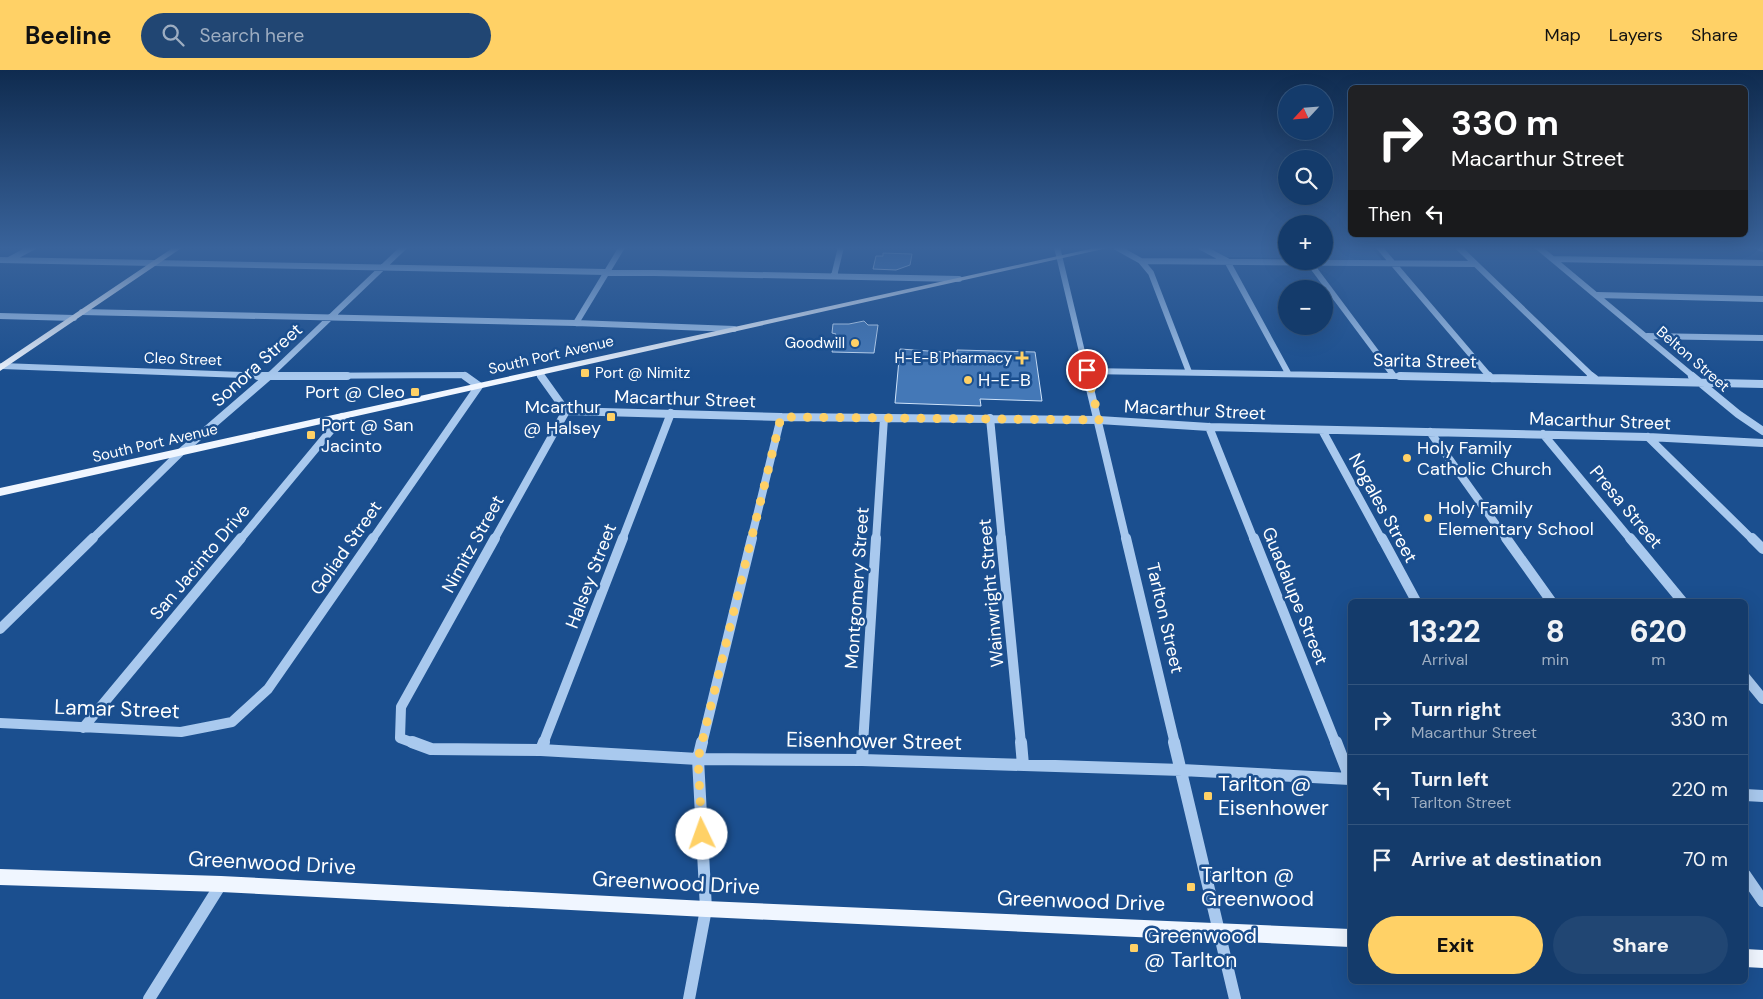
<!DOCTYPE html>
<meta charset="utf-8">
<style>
:root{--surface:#143b6b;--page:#214673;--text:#f1f3f6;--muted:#9dadc1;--line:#33557e;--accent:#ffd166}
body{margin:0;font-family:"DM Sans",sans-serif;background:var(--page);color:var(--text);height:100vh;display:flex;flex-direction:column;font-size:19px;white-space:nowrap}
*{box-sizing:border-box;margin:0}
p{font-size:16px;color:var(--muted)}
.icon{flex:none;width:28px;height:28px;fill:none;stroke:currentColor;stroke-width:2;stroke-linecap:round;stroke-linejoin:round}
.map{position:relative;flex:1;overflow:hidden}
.drawer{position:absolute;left:1348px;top:529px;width:400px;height:385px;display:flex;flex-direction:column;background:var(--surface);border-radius:8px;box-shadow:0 5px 20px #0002,0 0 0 1px var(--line)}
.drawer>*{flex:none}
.top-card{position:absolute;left:1348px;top:15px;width:400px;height:152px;border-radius:8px;box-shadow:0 5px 20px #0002,0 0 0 1px var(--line);background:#202124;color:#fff;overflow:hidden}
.needle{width:32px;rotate:244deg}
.controls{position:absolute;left:1278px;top:15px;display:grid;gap:10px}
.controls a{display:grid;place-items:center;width:55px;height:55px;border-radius:50%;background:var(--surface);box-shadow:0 5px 20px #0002,0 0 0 1px var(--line);font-size:25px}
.pin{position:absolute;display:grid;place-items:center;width:42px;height:42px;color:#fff;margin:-21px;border:2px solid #fff;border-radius:50%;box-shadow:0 1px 5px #0007}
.me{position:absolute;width:55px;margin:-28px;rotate:357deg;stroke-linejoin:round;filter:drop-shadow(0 0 4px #0008)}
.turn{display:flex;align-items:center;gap:18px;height:105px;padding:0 20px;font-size:22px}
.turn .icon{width:65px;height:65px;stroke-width:2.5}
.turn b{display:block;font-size:35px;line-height:42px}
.then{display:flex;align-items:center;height:48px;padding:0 20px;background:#0003;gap:10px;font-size:19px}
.eta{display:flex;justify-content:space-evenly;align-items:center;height:85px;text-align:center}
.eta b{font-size:30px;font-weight:800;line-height:35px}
.button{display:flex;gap:10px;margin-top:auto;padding:10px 20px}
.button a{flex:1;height:58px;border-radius:30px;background:var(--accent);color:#111;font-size:20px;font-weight:800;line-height:58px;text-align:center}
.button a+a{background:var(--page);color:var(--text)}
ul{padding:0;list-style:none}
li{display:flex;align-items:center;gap:15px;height:70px;padding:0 20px;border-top:1px solid var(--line)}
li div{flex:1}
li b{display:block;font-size:19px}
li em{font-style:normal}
header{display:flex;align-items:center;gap:30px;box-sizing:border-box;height:70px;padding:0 25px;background:var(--accent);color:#111}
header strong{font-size:24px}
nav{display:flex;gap:28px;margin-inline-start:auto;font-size:18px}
.search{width:350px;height:45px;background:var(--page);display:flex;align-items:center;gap:12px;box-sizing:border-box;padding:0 18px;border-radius:28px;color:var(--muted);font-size:19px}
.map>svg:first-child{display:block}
</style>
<header>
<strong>Beeline</strong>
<div class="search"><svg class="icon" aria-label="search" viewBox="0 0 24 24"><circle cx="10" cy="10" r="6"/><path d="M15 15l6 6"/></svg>Search here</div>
<nav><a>Map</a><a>Layers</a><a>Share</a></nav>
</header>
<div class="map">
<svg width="1763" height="929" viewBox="0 0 1763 929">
<rect width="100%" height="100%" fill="#1b4f8f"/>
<path fill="#2e69ad" d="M1207 177H1286V188L1227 187Z
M1324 177H1371L1382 190 1324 189Z"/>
<path fill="#4478b7" stroke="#cfe3fa" d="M883 183 912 184 910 195 896 200 873 199 876 186H883Z
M864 251 868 255H878L874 283 832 282 836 264 832 263 833 254H849Z
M900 279 957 283V280L1035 282 1042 331 980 329 981 336 895 333Z"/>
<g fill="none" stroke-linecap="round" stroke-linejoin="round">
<path stroke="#a9c9ee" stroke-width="6" d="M1057 177 1088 307
M1116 177 1141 191 1151 203 1189 302
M1201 177 1227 191 1288 303
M1379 177 1490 307
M1458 177 1593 307
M1538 177 1694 307
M1758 177 1763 179
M1553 189 1763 193
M0 190 959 209
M9 190 33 177
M1141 191 1475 194
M1309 192 1394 306
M834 206 841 177
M1597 225 1763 229
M82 242 576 253 734 259
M0 246 74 248
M576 253 622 177
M1647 266 1763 268
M2 296 269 306 464 305 467 307
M1087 301 1454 307
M539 303 542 307
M268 307 404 177"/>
<path stroke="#a9c9ee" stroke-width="8" d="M258 306H347
M541 306 566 341
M1087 306 1126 470
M1400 306 1763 314
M1489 306 1491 308
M1591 306 1595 309
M1692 306 1738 344 1763 361
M566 341 781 347 1099 350 1209 357 1648 367 1763 373
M990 348 1002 470
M1209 357 1254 470
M1322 360 1382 470
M1430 362 1507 470
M1543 364 1631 470
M1648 367 1753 470
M91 470 181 382 269 306
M240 470 342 347
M372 470 479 316 465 306
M494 470 566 341
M622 470 671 343
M751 470 781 347
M876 470 884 348"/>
<path stroke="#a9c9ee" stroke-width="10" d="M1001 468 1021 674
M1126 468 1175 674
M1254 468 1336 674
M1382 468 1416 531
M1506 468 1551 531
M1630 468 1682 531
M1752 468 1763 479
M0 559 93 468
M1745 607 1763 629
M0 653 181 662 232 652 268 619 373 468
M83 658 241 468
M416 674 400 668 401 637 495 468
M543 674 623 468
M702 674 752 468
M863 674 876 468"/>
<path stroke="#a9c9ee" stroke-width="12" d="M412 672 431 679 541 680 698 689 862 690 1182 700 1350 709
M1021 672 1023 695
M1174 672 1235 929
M1336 672 1350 708
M541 680 544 672
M862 690 863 672
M1745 725 1763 726
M1745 805 1763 831
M149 929 221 814
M689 929 706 839 698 689 702 672"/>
<path fill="#f0f6ff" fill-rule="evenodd" d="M174 177H183L0 301V294Z
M1099 177H1112L0 426V418Z
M0 799 221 806 706 831 1350 859V877L706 847 221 822 0 815Z
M1745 879 1763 880V898L1745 897Z"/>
</g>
<linearGradient id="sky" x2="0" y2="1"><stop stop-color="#0f2b4f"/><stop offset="0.58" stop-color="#39639b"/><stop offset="1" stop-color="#39639b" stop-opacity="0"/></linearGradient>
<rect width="1763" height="307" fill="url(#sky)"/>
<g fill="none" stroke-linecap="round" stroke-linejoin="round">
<path stroke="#ffd166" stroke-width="9" stroke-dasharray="0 16.2" d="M702 764 698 689 781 347 1099 350 1087 300"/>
</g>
<g fill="#ffd166" stroke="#1b4f8f" stroke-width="2">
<circle cx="855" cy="273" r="5"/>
<path d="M1019.5 280.5h5v5h5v5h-5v5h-5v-5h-5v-5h5z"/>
<rect x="580" y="298" width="10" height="10" rx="2.5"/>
<circle cx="968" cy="310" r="5"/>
<rect x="410" y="317" width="10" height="10" rx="2.5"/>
<rect x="606" y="342" width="10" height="10" rx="2.5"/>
<rect x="306" y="360" width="10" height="10" rx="2.5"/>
<circle cx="1407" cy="388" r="5"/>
<circle cx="1428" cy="448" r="5"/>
<rect x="1203" y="721" width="10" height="10" rx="2.5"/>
<rect x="1186" y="812" width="10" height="10" rx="2.5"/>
<rect x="1129" y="873" width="10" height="10" rx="2.5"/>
</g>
<g text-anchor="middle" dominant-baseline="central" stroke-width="5" stroke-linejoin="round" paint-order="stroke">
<g font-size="15" fill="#fff" stroke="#1b4f8f" text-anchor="end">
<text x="845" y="273">Goodwill</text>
<text x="1012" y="288">H-E-B Pharmacy</text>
<text x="595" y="303" text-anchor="start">Port @ Nimitz</text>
</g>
<g font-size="15" fill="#fff" stroke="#1b4f8f">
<text transform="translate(551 285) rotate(-13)">South Port Avenue</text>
<text transform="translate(183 289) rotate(2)">Cleo Street</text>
<text transform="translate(1693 289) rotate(41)">Belton Street</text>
<text transform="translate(155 373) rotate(-13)">South Port Avenue</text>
</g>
<g font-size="18" fill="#fff" stroke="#1b4f8f">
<text transform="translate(1425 291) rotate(1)">Sarita Street</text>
<text transform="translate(257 295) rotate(-42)">Sonora Street</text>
<text transform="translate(685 329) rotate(2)">Macarthur Street</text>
<text transform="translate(1195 340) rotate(3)">Macarthur Street</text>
<text transform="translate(1600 351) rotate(2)">Macarthur Street</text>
<text transform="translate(1626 437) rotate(50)">Presa Street</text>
<text transform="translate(1383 438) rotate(61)">Nogales Street</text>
<text transform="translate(473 474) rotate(-61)">Nimitz Street</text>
<text transform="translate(346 478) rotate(-55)">Goliad Street</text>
<text transform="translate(200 492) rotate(-50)">San Jacinto Drive</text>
<text transform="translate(591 506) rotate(-69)">Halsey Street</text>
<text transform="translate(857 518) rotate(-86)">Montgomery Street</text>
<text transform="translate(991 523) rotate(-95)">Wainwright Street</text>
<text transform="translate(1295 526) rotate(68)">Guadalupe Street</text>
<text transform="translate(1165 548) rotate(77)">Tarlton Street</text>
</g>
<g font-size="18" fill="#fff" stroke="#1b4f8f" text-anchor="start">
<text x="978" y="310">H-E-B</text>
<text x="405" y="322" text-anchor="end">Port @ Cleo</text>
<text x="601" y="337" text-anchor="end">Mcarthur<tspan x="601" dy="21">@ Halsey</tspan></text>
<text x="321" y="355">Port @ San<tspan x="321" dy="21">Jacinto</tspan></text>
<text x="1417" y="378">Holy Family<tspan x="1417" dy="21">Catholic Church</tspan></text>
<text x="1438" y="438">Holy Family<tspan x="1438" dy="21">Elementary School</tspan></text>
</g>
<g font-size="21" fill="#fff" stroke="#1b4f8f">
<text transform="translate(117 639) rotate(2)">Lamar Street</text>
<text transform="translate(874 671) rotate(1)">Eisenhower Street</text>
<text transform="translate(272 793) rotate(3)">Greenwood Drive</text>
<text transform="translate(676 813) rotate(3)">Greenwood Drive</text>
<text transform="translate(1081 831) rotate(2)">Greenwood Drive</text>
</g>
<g font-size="21" fill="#fff" stroke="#1b4f8f" text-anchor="start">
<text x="1218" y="714">Tarlton @<tspan x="1218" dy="24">Eisenhower</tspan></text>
<text x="1201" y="805">Tarlton @<tspan x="1201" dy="24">Greenwood</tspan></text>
<text x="1144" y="866">Greenwood<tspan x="1144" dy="24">@ Tarlton</tspan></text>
</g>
</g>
</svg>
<div class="controls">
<a><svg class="needle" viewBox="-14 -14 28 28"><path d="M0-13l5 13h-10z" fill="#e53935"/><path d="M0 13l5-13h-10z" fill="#9dadc1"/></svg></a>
<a><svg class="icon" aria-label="search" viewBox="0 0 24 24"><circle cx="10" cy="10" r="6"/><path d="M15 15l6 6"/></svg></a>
<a>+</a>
<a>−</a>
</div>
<div class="pin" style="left:1087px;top:300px;background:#d93025"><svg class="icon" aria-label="arrive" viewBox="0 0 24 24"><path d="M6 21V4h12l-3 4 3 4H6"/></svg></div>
<svg class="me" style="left:702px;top:764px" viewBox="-20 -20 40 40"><circle r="19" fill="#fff"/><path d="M0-13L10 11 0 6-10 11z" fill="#ffd166"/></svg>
<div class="top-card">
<div class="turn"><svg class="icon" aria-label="right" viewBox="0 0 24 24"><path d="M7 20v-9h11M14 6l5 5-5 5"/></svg><div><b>330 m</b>Macarthur Street</div></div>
<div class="then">Then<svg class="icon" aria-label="left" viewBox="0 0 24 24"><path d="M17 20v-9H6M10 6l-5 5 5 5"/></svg></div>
</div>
<section class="drawer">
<div class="eta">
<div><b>13:22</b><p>Arrival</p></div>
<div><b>8</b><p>min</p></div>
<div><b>620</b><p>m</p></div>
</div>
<ul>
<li><svg class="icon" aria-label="right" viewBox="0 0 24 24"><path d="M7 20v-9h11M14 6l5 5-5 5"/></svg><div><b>Turn right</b><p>Macarthur Street</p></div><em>330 m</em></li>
<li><svg class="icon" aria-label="left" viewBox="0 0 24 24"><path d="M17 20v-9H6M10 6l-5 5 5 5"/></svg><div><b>Turn left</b><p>Tarlton Street</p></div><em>220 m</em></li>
<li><svg class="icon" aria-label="arrive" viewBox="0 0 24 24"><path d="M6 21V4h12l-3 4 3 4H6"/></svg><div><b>Arrive at destination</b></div><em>70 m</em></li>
</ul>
<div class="button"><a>Exit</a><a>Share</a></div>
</section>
</div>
